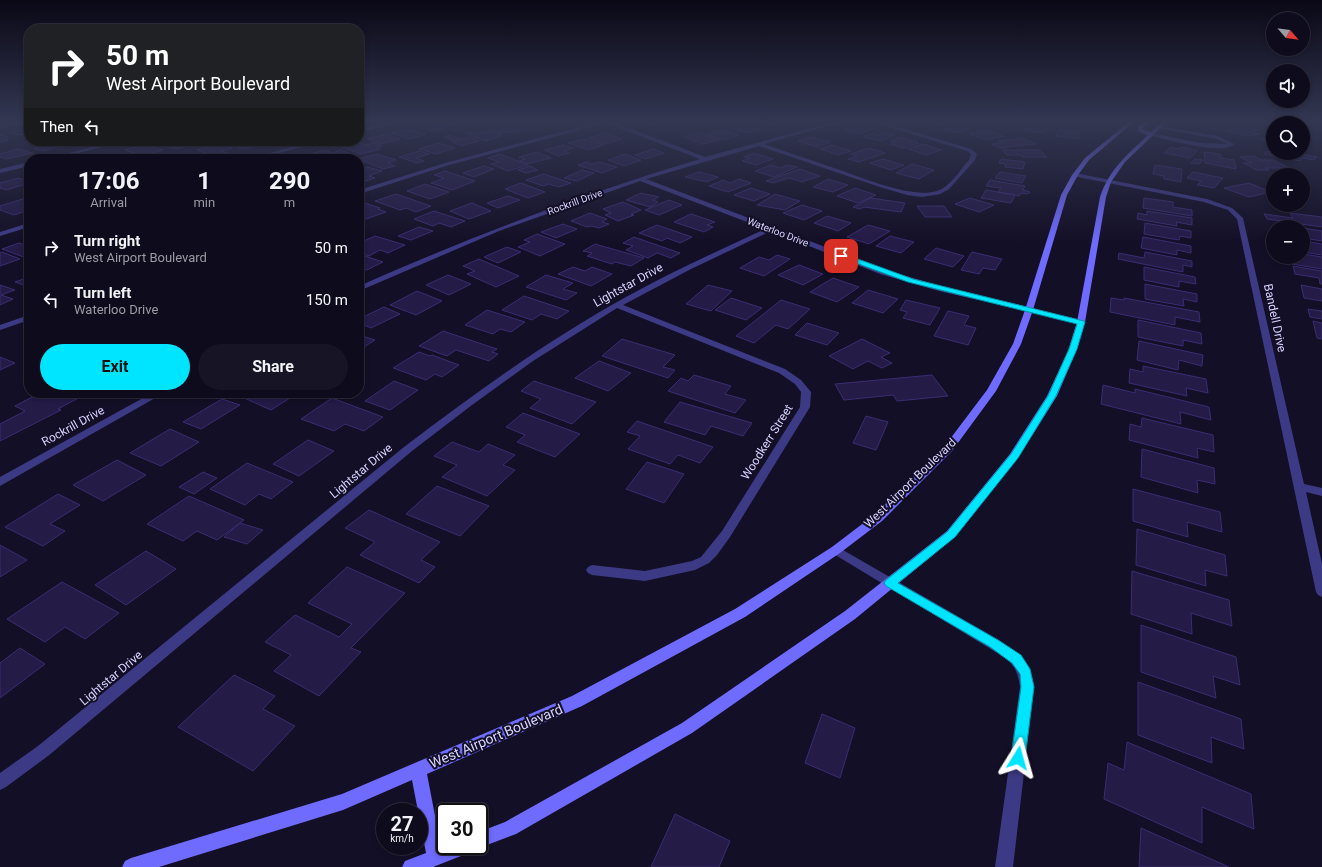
<!DOCTYPE html>
<meta charset="utf-8">
<style>
:root{--surface:#0e0b1c;--page:#171425;--text:#f1f3f6;--muted:#9b9ba3;--line:#2e2b3b;--accent:#00e5ff}
body{margin:0;font-family:Roboto,sans-serif;background:var(--page);color:var(--text);height:100vh;display:flex;flex-direction:column;font-size:15px;white-space:nowrap}
*{box-sizing:border-box;margin:0}
p{font-size:13px;color:var(--muted)}
.icon{flex:none;width:22px;height:22px;fill:none;stroke:currentColor;stroke-width:2;stroke-linecap:round;stroke-linejoin:round}
.map{position:relative;flex:1;overflow:hidden}
.sheet{position:absolute;left:24px;top:154px;width:340px;height:244px;display:flex;flex-direction:column;background:var(--surface);border-radius:16px;box-shadow:0 2px 6px #0003,0 0 0 1px var(--line)}
.sheet>*{flex:none}
.guide{position:absolute;left:24px;top:24px;width:340px;height:122px;border-radius:16px;box-shadow:0 2px 6px #0003,0 0 0 1px var(--line);background:#202124;color:#fff;overflow:hidden}
.needle{width:26px;rotate:118deg}
.tools{position:absolute;left:1266px;top:12px;display:grid;gap:8px}
.tools a{display:grid;place-items:center;width:44px;height:44px;border-radius:50%;background:var(--surface);box-shadow:0 2px 6px #0003,0 0 0 1px var(--line);font-size:20px}
.speed{position:absolute;left:376px;top:803px;display:flex;gap:8px;font-size:20px;font-weight:700;text-align:center}
.speed>*{display:grid;place-content:center;width:52px;height:52px;border-radius:50%;background:var(--surface);box-shadow:0 2px 6px #0003,0 0 0 1px var(--line);line-height:1}
.speed small{font-size:10px;font-weight:400}
.speed .limit{border:2px solid #111;border-radius:6px;background:#fff;color:#111}
.pin{position:absolute;display:grid;place-items:center;width:34px;height:34px;color:#fff;margin:-17px;border-radius:8px;box-shadow:0 2px 6px #0006}
.me{position:absolute;width:44px;margin:-22px;rotate:8deg;stroke-linejoin:round;filter:drop-shadow(0 0 3px #0008)}
.turn{display:flex;align-items:center;gap:14px;height:84px;padding:0 16px;font-size:18px}
.turn .icon{width:52px;height:52px;stroke-width:2.5}
.turn b{display:block;font-size:28px;line-height:34px}
.then{display:flex;align-items:center;height:38px;padding:0 16px;background:#0003;gap:8px;font-size:15px}
.eta{display:flex;justify-content:space-evenly;align-items:center;height:68px;text-align:center}
.eta b{font-size:24px;font-weight:700;line-height:28px}
.button{display:flex;gap:8px;margin-top:auto;padding:8px 16px}
.button a{flex:1;height:46px;border-radius:24px;background:var(--accent);color:#111;font-size:16px;font-weight:700;line-height:46px;text-align:center}
.button a+a{background:var(--page);color:var(--text)}
ul{padding:0;list-style:none}
li{display:flex;align-items:center;gap:12px;height:52px;padding:0 16px}
li div{flex:1}
li b{display:block;font-size:15px}
li em{font-style:normal}
.map>svg:first-child{display:block}
</style>
<div class="map">
<svg width="1322" height="867" viewBox="0 0 1322 867">
<rect width="100%" height="100%" fill="#130f26"/>
<path fill="#241b47" stroke="#3b2d73" d="M444 121H472L477 123 459 128Z
M528 121H544L542 122 548 124 530 128 518 124Z
M655 121H664L678 127 666 130 648 123Z
M753 121H770L777 123 763 128 747 123Z
M927 121H952L934 127 924 124 930 122Z
M1003 121H1028L1021 125Z
M1196 121H1207L1223 124 1219 130 1194 124Z
M435 122 450 126 433 131 419 127Z
M735 122 759 130 748 133 723 125Z
M1031 124 1051 128 1041 133 1021 129Z
M517 125 526 129 509 133 500 130Z
M854 125 873 129 859 134 845 130 851 128 847 127Z
M953 125 970 128 959 133 942 129Z
M1243 126 1257 130 1251 132 1259 134 1249 136 1226 131Z
M29 128V133L18 135 10 133Z
M403 130 408 131 412 130 426 134 410 139 391 133Z
M494 130 502 133 497 134 503 136 485 141 466 133 471 132 477 134Z
M722 130 739 135 723 140 706 134Z
M986 130 1004 136 987 140 969 134Z
M1058 130 1080 132 1078 139 1056 136Z
M606 133 622 139 606 144 589 138Z
M699 133 719 140 703 144 683 137Z
M872 133 879 135 883 133 894 135 881 141 863 137Z
M0 134 8 137 2 138 8 140 0 142Z
M386 134 400 139 381 144 368 139Z
M450 135 461 139 455 141 444 137Z
M470 137 479 141 461 146 452 142Z
M810 137 830 142 817 147 798 141Z
M900 137 919 143 904 148 890 144 896 142 890 141Z
M1023 138 1036 144 1000 148 992 144 1003 143 998 141Z
M1260 138 1273 139V146L1268 145Z
M584 139 604 145 589 150 568 143Z
M63 141H87L93 143 79 147Z
M161 141H188L196 143 177 149 155 143Z
M244 141H257L264 143 244 149 231 145Z
M58 142 67 144 43 151 34 148Z
M357 142 366 145 374 143 382 146 376 147 380 149 361 154 340 146Z
M438 143 455 148 436 154 419 149Z
M218 144 232 148 221 151 228 153 217 157 197 150Z
M923 144 941 150 926 155 908 149Z
M563 145 573 148 564 151 569 153 559 156 544 150Z
M832 145 851 151 838 155 820 149Z
M140 146 144 147 149 146 163 150 143 156 125 150Z
M1171 147 1180 149 1181 147 1197 151 1190 158 1164 153Z
M869 148 885 153 859 162 848 159 857 156 851 154Z
M18 149 33 153 6 159 0 157V154Z
M653 149 664 153 645 159 635 155Z
M324 150 333 153 340 150 354 155 343 158 345 159H328L311 154Z
M1002 150H1039L1047 157H1023L1020 155H1007Z
M419 151 429 154 416 158 424 161 417 163 399 157Z
M1267 151 1273 153H1295L1317 157 1314 160 1302 158 1300 161 1264 154Z
M537 152 551 158 527 164 519 161 525 159 519 157Z
M1204 152 1220 154 1221 158 1234 160 1236 169 1205 163Z
M754 153 773 159 756 165 742 161 750 158 744 157Z
M108 154 115 156 125 154 136 158 99 159 94 157Z
M194 154 208 158 175 159Z
M377 154 396 160 388 163 395 166 383 169 358 159Z
M500 154 528 165 508 171 491 164 499 162 488 158Z
M625 154 641 160 624 166 608 160Z
M305 155 318 159H280L291 156 297 157Z
M1254 156 1261 160H1273L1289 168H1265L1269 170H1257L1243 163H1252L1240 157Z
M883 159 904 165 891 170 870 163Z
M1001 159 1025 162 1023 169 1005 167 1006 164 999 163Z
M1195 159 1203 160 1199 164 1191 163Z
M586 162 592 164 599 162 617 167 602 173 578 165Z
M912 164 934 170 919 179 896 173Z
M771 165 780 168 787 165 797 167 774 177 755 171Z
M1155 165 1182 169 1181 182 1164 179V176L1153 174Z
M484 166 494 169 474 177 463 173Z
M530 166 538 170 526 173 518 170Z
M367 167 382 171 369 176 375 178 366 181 359 179V169Z
M800 169 820 176 802 182 789 178 773 183 766 181Z
M582 170 594 173 577 181 564 178Z
M445 171 475 181 452 190 431 183 444 178 434 175Z
M699 172 718 177 707 182 685 177Z
M1000 172 1026 176 1022 183 995 178Z
M1193 172 1223 178 1214 188 1197 185 1201 181 1187 178Z
M544 174 571 183 559 187 549 184 543 186 526 180Z
M18 178 29 181V183L6 190 0 188V183Z
M739 179 751 183 728 192 709 186 723 180 730 183Z
M828 179 848 185 833 192 813 187Z
M990 180 1025 186 1023 190 1030 192 1028 194 1021 193 1019 196 998 192 1001 188 986 186Z
M521 183 545 192 528 198 505 189Z
M1249 183 1271 192 1249 197 1224 188Z
M425 184 449 192 430 199 407 191Z
M751 188 770 194 754 201 734 195Z
M855 188 876 195 858 203 837 196Z
M986 190 1015 195 1011 203 981 198Z
M641 193 659 197 653 200 658 202 650 207 626 200Z
M396 194 431 206 416 212 406 208 400 210 375 201Z
M775 194 800 201 785 210 757 205Z
M508 196 520 200 498 208 487 203Z
M26 198 29 199V207L27 208 29 210 14 215 0 210V206Z
M871 198 905 203 901 212 864 207 860 209 853 207Z
M970 198 994 205 979 212 955 204Z
M1144 198 1173 202V207L1192 210V216L1143 208Z
M669 200 682 205 659 215 645 210Z
M359 201 380 208 378 209 386 212 363 220 359 219Z
M623 202 641 210 631 214 634 215 618 221 605 215 611 213 603 209Z
M472 203 491 211 469 219 450 211Z
M802 205 822 211 804 220 783 213Z
M917 206H944L952 217H925Z
M434 211 465 221 451 227 439 223 433 226 414 219Z
M1147 211 1192 218V225L1176 222 1177 226 1137 219 1138 213 1147 215Z
M590 213 607 219 602 222 609 224 599 228 591 226 587 227 571 221Z
M1290 213 1322 217V227L1267 219 1264 214 1293 218Z
M691 214 715 222 707 225 713 227 704 232 674 222Z
M827 216 851 223 838 231 814 223Z
M1145 223 1191 231V238L1180 236 1179 240 1144 234Z
M563 224 577 229 556 238 541 232Z
M657 225 692 237 680 243 667 238 662 241 639 233Z
M868 225 890 231 869 244 847 237Z
M419 227 433 231 411 240 398 236Z
M1303 228 1322 231V241L1303 238Z
M537 234 565 244 540 256 518 247 530 242 524 240Z
M375 236 405 245 388 253 380 250 369 256 359 252V243Z
M890 236 914 242 901 253 876 246Z
M634 237 680 253 671 258 657 253 648 258 626 250 633 246 623 243Z
M1143 237 1191 246V253L1177 250V255L1141 248Z
M1303 241 1322 244V255L1303 252Z
M19 243 29 246V259L2 249Z
M595 244 644 258 631 266 615 262 612 264 587 256 592 253 583 251Z
M507 247 521 252 498 263 484 257Z
M936 248 964 256 953 267 924 259Z
M2 252 20 259 0 266V253Z
M972 252 1002 259 995 270 983 268 979 274 961 270Z
M1145 252 1192 261V267L1183 265V272L1118 259 1119 253 1144 258Z
M359 254 383 262 367 270 359 267Z
M1303 254 1322 257V269L1292 264 1290 257 1302 258Z
M777 255 790 259 764 276 740 268 759 257 769 260Z
M479 259 519 276 496 287 467 274 475 271 463 266Z
M799 265 823 274 803 285 778 275Z
M1293 266 1322 271V284H1320L1319 278 1295 274Z
M573 267 585 271 592 267 612 274 591 286 558 274Z
M1144 267 1195 277 1196 284 1179 281V287L1144 280Z
M448 275 471 284 449 295 426 285Z
M546 275 573 283 563 289 577 293 566 300 526 287Z
M29 277V287L15 282Z
M833 278 859 287 837 302 810 292Z
M1145 284 1197 294V302L1183 299 1184 306 1145 299Z
M0 285 15 290 1 295 13 299 0 305Z
M708 285 732 291 711 311 686 304Z
M1301 285 1322 289V301L1304 298Z
M868 290 898 299 883 313 852 303Z
M417 291 442 301 416 315 390 305Z
M524 296 569 311 557 319 541 314 532 320 502 310Z
M731 298 762 308 746 320 715 310Z
M1111 298 1124 300V298L1199 312 1200 322 1175 317V325L1110 312Z
M781 300 810 309 788 329 776 325 754 343 736 336Z
M906 300 940 308 930 325 903 318 907 312 900 310Z
M384 307 400 314 371 328 359 323V319Z
M1308 309 1322 311V319L1310 317Z
M487 310 525 322 511 332 500 329 493 334 465 325Z
M948 311 969 316 964 325 976 328 968 345 934 336Z
M1138 320 1201 333 1202 344 1183 340V346L1138 337Z
M1313 321 1322 323V339L1317 338Z
M807 323 839 333 827 345 795 335Z
M443 331 497 349 492 352 498 354 489 361 456 350 447 356 419 346Z
M359 335 375 340 359 350Z
M622 339 675 355 663 367 675 370 668 378 602 356Z
M862 339 890 353 881 357 892 363 882 368 868 361 853 369 829 356Z
M1139 341 1203 355 1202 366 1179 360 1178 370 1137 360Z
M419 352 430 356 432 355 459 365 442 377 435 374 426 380 393 368Z
M0 357 15 363 0 370Z
M599 361 631 373 608 391 575 378Z
M1143 366 1206 379 1208 393 1186 388 1187 396 1129 383 1130 369 1143 372Z
M694 375 731 386 725 394 746 400 735 413 668 391 681 378 688 381Z
M932 375 948 396 897 401 893 395 844 400 835 384Z
M394 381 418 390 390 410 365 401Z
M534 381 596 402 572 424 530 408 541 399 521 391Z
M1103 385 1135 393V389L1209 407 1211 420 1180 412 1181 424 1101 404Z
M40 393H82L86 394 58 409 61 410 0 441V424L25 411 15 406Z
M250 393H298L271 410 242 397Z
M332 398 383 417 364 431 345 424 334 431 301 419Z
M222 399 240 405 201 429 183 422Z
M680 402 752 423 743 436 711 426 705 435 664 422Z
M523 413 580 434 555 457 517 442 525 435 506 427Z
M866 416 888 422 876 450 853 443Z
M1142 418 1213 435 1214 452 1197 448 1198 458 1129 440 1130 424 1141 427Z
M637 421 713 447 700 463 678 455 670 464 628 449 640 436 627 432Z
M170 429 199 442 161 466 130 453Z
M308 440 334 451 299 476 273 464Z
M452 442 479 452 488 444 515 455 503 465 515 470 487 496 442 477 457 465 434 456Z
M1142 449 1214 468 1215 484 1197 480 1198 493 1141 477Z
M117 460 146 475 103 501 73 485Z
M647 462 684 474 664 503 626 489Z
M247 463 293 482 271 499 259 494 245 505 210 489Z
M203 472 217 478 194 494 179 487Z
M437 486 489 506 460 536 406 514Z
M1133 489 1220 512 1222 532 1187 522 1188 537 1133 521Z
M58 494 80 505 50 524 65 531 43 546 5 527Z
M189 496 244 520 217 540 197 531 183 541 147 524Z
M369 510 440 542 421 560 435 567 419 583 360 555 375 542 345 528Z
M240 523 263 530 247 544 224 537Z
M1137 529 1225 555 1227 576 1205 570 1206 586 1136 565Z
M0 545 27 560 0 577Z
M146 551 176 569 126 605 95 585Z
M347 567 405 593 351 648 361 652 319 696 274 671 291 655 265 642 295 615 339 637 352 624 308 603Z
M1132 571 1229 600 1232 626 1191 613 1192 634 1131 614Z
M62 582 119 613 85 639 65 627 45 642 7 619Z
M1141 625 1236 657 1240 685 1213 676 1216 698 1141 672Z
M20 648 45 664 0 698V663Z
M234 675 275 696 263 709 295 726 253 771 178 727Z
M1138 682 1241 719 1244 749 1211 737 1212 763 1138 735Z
M822 714 855 728 840 778 805 763Z
M1127 742 1251 794 1254 829 1202 807V843L1104 799 1108 763 1124 770Z
M675 814 730 841 719 867H651Z
M1141 828 1229 867H1139Z"/>
<g fill="none" stroke-linecap="round" stroke-linejoin="round">
<path fill="#3d3a85" fill-rule="evenodd" d="M19 121 29 122 0 128V126Z
M395 121H405L359 132V130Z
M602 121H611L705 157 837 121H846L764 144C789 153 814 161 840 170 863 178 913 199 937 191 950 187 960 170 969 160L971 154 967 151 870 121H878L971 149 977 154 975 160 949 189 940 194 922 197 907 195 880 187 759 146 646 179 886 270 944 287 1081 320 1085 322 1081 324 939 291 880 274 771 231 691 269 623 305 785 369 801 380 811 392 810 407 730 537 717 555 709 563 695 570 645 581 592 575 588 573 586 570 588 567 592 565 645 571 692 561 701 557 722 531 800 407 801 392 795 384 779 373 617 308 533 361 472 405 412 451 48 756 6 787 0 790V773L38 746 404 447C475 393 548 340 626 297 671 272 718 251 765 229L640 181 499 231 359 291V286C470 237 583 194 700 159L606 123 449 165 359 194V190L445 163Z
M1159 126 1218 136 1234 144C1224 156 1164 139 1149 135L1151 133 1201 143 1228 144 1217 139 1157 128Z
M116 141H125L55 159H45Z
M314 141H323L257 159H248Z
M29 162V166L0 173V169Z
M1075 173 1207 199 1232 208 1243 218 1304 484 1322 488V496L1306 492 1322 564V597L1318 595 1316 592 1237 219 1228 210 1204 202 1073 176V174Z
M29 223V227L0 236V232Z
M29 315V320L0 330V325Z
M152 393H164L0 486V477Z
M836 546 999 640C1020 654 1031 661 1034 687L1013 867H995L1020 687C1017 663 1008 660 989 648L832 553 830 550 832 547Z"/>
<path fill="#6f6bff" fill-rule="evenodd" d="M1130 121H1135L1089 160 1078 175 1067 195 1033 310 1021 344 996 391 952 451 882 521 840 553 745 617 582 706 427 774 441 847 445 845 479 846V832L505 822 682 723 845 611 947 531 1010 454 1047 396 1069 349 1077 322 1100 197C1110 168 1127 155 1148 135L1139 132 1137 128 1145 121H1150L1142 129 1151 132 1163 121H1168L1125 162 1111 182 1106 197 1085 322 1077 349 1057 396 1018 458 955 537 855 619 692 733 516 834 479 848 473 846 471 852 433 867H402L405 861 426 853 412 780 343 810 159 867H122L125 861 131 858 342 794 572 696 735 609 832 547 874 515 944 447 987 390 1013 344 1025 310 1061 195 1072 175 1085 158Z"/>
</g>
<linearGradient id="sky" x2="0" y2="1"><stop stop-color="#0a0815"/><stop offset="0.5" stop-color="#333752"/><stop offset="1" stop-color="#333752" stop-opacity="0"/></linearGradient>
<rect width="1322" height="243" fill="url(#sky)"/>
<path fill="#00e5ff" stroke="#0095a6" d="M839 254H844L913 279 1084 321 1085 322 1077 349 1056 396 1018 458 955 537 898 583 998 640 1021 655 1030 669 1034 687 1025 758 1023 762 1018 764 1013 762 1011 758 1021 687 1020 674 1012 663 990 647 886 586 884 583 886 580 947 532 1011 454 1048 396 1069 349 1077 324 908 282 839 257Z"/>
<g text-anchor="middle" dominant-baseline="central" stroke-width="4" stroke-linejoin="round" paint-order="stroke">
<g font-size="10" fill="#d9d4ff" stroke="#130f26">
<text transform="translate(575 202) rotate(-20)">Rockrill Drive</text>
<text transform="translate(778 232) rotate(21)">Waterloo Drive</text>
</g>
<g font-size="12" fill="#d9d4ff" stroke="#130f26">
<text transform="translate(628 285) rotate(-29)">Lightstar Drive</text>
<text transform="translate(1275 318) rotate(78)">Bandell Drive</text>
<text transform="translate(73 426) rotate(-29)">Rockrill Drive</text>
<text transform="translate(767 442) rotate(-58)">Woodkerr Street</text>
<text transform="translate(361 471) rotate(-40)">Lightstar Drive</text>
<text transform="translate(910 483) rotate(-44)">West Airport Boulevard</text>
<text transform="translate(111 678) rotate(-40)">Lightstar Drive</text>
</g>
<g font-size="14" fill="#d9d4ff" stroke="#130f26">
<text transform="translate(496 736) rotate(-23)">West Airport Boulevard</text>
</g>
</g>
</svg>
<div class="tools">
<a><svg class="needle" viewBox="-14 -14 28 28"><path d="M0-13l5 13h-10z" fill="#e53935"/><path d="M0 13l5-13h-10z" fill="#9b9ba3"/></svg></a>
<a><svg class="icon" aria-label="sound" viewBox="0 0 24 24"><path d="M4 9h4l5-4v14l-5-4H4zM17 9q2 3 0 6"/></svg></a>
<a><svg class="icon" aria-label="search" viewBox="0 0 24 24"><circle cx="10" cy="10" r="6"/><path d="M15 15l6 6"/></svg></a>
<a>+</a>
<a>−</a>
</div>
<div class="speed"><div>27<small>km/h</small></div><div class="limit">30</div></div>
<div class="pin" style="left:841px;top:256px;background:#d93025"><svg class="icon" aria-label="arrive" viewBox="0 0 24 24"><path d="M6 21V4h12l-3 4 3 4H6"/></svg></div>
<svg class="me" style="left:1018px;top:758px" viewBox="-20 -20 40 40"><path d="M0-17L14 15 0 8-14 15z" fill="#00e5ff" stroke="#fff" stroke-width="4"/></svg>
<div class="guide">
<div class="turn"><svg class="icon" aria-label="right" viewBox="0 0 24 24"><path d="M7 20v-9h11M14 6l5 5-5 5"/></svg><div><b>50 m</b>West Airport Boulevard</div></div>
<div class="then">Then<svg class="icon" aria-label="left" viewBox="0 0 24 24"><path d="M17 20v-9H6M10 6l-5 5 5 5"/></svg></div>
</div>
<section class="sheet">
<div class="eta">
<div><b>17:06</b><p>Arrival</p></div>
<div><b>1</b><p>min</p></div>
<div><b>290</b><p>m</p></div>
</div>
<ul>
<li><svg class="icon" aria-label="right" viewBox="0 0 24 24"><path d="M7 20v-9h11M14 6l5 5-5 5"/></svg><div><b>Turn right</b><p>West Airport Boulevard</p></div><em>50 m</em></li>
<li><svg class="icon" aria-label="left" viewBox="0 0 24 24"><path d="M17 20v-9H6M10 6l-5 5 5 5"/></svg><div><b>Turn left</b><p>Waterloo Drive</p></div><em>150 m</em></li>
</ul>
<div class="button"><a>Exit</a><a>Share</a></div>
</section>
</div>
